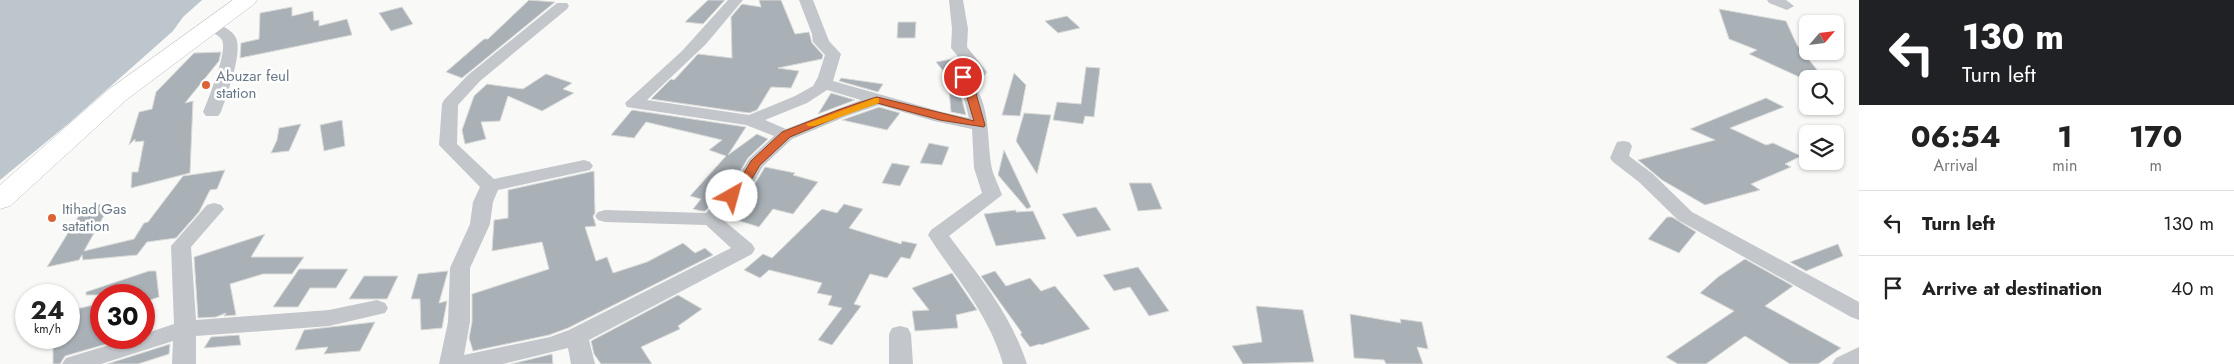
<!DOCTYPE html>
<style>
:root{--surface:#fff;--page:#f2f2f2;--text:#222;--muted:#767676;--line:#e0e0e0}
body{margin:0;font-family:Jost,sans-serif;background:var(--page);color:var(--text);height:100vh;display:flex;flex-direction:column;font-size:19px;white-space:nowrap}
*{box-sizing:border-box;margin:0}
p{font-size:16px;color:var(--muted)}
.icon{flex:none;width:28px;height:28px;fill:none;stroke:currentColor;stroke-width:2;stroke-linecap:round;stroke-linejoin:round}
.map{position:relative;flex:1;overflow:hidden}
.drawer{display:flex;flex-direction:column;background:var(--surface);width:375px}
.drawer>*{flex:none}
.top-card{background:#202124;color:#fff;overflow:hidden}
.needle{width:32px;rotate:62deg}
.buttons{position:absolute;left:1799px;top:15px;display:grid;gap:10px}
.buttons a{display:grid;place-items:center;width:45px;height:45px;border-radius:8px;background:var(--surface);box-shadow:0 1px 4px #0004;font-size:25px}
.speed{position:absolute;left:15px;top:284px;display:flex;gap:10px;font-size:25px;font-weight:700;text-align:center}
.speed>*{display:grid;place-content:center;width:65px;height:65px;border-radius:50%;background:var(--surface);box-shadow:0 1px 4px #0004;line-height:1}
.speed small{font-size:12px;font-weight:400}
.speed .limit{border:8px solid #d22;background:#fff;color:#111}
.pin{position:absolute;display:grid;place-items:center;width:42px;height:42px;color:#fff;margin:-21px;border:2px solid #fff;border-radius:50%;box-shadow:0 1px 5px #0007}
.me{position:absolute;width:55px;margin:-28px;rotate:38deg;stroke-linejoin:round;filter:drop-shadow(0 0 4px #0008)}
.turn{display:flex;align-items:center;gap:18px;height:105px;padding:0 20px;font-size:22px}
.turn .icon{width:65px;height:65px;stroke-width:2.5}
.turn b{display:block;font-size:35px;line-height:42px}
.eta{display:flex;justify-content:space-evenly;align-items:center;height:85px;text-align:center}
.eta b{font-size:30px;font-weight:700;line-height:35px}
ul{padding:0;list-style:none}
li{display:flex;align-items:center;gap:15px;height:65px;padding:0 20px;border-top:1px solid var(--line)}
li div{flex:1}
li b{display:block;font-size:19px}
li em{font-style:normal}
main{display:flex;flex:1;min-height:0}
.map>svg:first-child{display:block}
</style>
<main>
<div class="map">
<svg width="1859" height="364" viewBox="0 0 1859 364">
<rect width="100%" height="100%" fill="#f9f9f7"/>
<path fill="#bdc6cc" d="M0 0H202L183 17 173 31 68 124 0 180Z"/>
<path fill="#a9b1b7" stroke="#dbdbd9" d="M529 0 555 2 462 78 446 72 484 39H488Z
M708 0H725L703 24 685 22Z
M759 0H781L795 34 809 32 812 43 823 55 822 59 778 68 799 71 791 88 771 87 757 110 749 113 651 99 671 79 674 80 698 54 732 58 731 17 742 4 761 7Z
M292 7V16L313 11 314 21 319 20V26L347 19 352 35 240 58 241 43 259 39 260 13Z
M402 7 413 24 391 31 379 13Z
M1719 9 1786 21 1797 45 1822 76 1817 79H1808V81L1749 54 1757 50 1729 39Z
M1067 16 1080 28 1058 33 1045 21Z
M898 22H916L915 38H897Z
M221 52 219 61 185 103 193 101 190 173 131 188 132 172H138L144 141 135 142V139L129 145 139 112 152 109 156 92 194 53Z
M957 58 966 69 954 74 951 79 960 92 966 115 951 112 949 89H958L936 62Z
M1086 67 1100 68 1094 117 1085 116 1083 124 1053 120 1057 102 1081 104Z
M1014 73 1026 85 1020 116 1002 115Z
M546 74 572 83 563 89 574 93 542 111 508 96 500 121 481 122 486 139 465 144 462 130 474 96 487 84 523 89Z
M841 78 883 84 878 92 839 81Z
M831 93 855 100 818 114Z
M1766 98 1784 107 1730 128 1766 145 1773 143 1801 156 1785 164 1791 167 1751 184 1760 190 1705 205 1662 180 1638 160 1715 140 1690 129Z
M879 107 900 113 887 130 842 120Z
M632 110 746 127 728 155 757 134 768 139 748 158 734 181 705 211H701L693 209 701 199 690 196 726 156 709 150 722 140 646 122 634 138 611 135Z
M1024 113 1051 115 1037 174 1016 141Z
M342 120 345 146 324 151 320 125Z
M301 124 289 151 271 153 277 140 279 128Z
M929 143 949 147 942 165 920 163Z
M1004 150 1031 207 1027 209 998 175Z
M892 163 910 166 900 186 882 183Z
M765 167 795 173 793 175 818 182 793 214 773 209 759 227 727 217 751 190Z
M225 170 217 189 210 190 199 212 176 238 147 242 137 255 83 260 82 255 79 260 47 267 84 207 111 203 84 251 134 239 144 223 148 222 183 176Z
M594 171 595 213 593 216 596 226 585 227 596 261 607 257 613 273 647 262 683 243 695 253 705 248 713 255 568 328 549 335 473 351 469 338 472 322V294L549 269 542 242 492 251 494 220 508 218V190Z
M1129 183H1151L1162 209 1138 211Z
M844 204 863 209 849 228 901 244 902 241 917 244 910 259 901 257 887 278 870 274 854 304 861 306 832 345 818 340 842 308 828 305 832 296 817 293 822 283 769 270 760 278 744 270 763 254 772 258 822 209 837 213Z
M1096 207 1111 230 1077 237 1062 214Z
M1016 210V212L1033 211 1046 239 996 246 984 214Z
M1667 217H1672L1696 232 1679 253 1648 239Z
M265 234 251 257H304L292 274H263L230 284 236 315 224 316 226 313 216 317 198 318 194 257Z
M1838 244 1843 256 1806 271 1790 262Z
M1745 259 1793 286 1765 306 1841 348 1818 364H1790L1745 336 1706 364H1678L1666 357 1734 311 1700 293 1718 277Z
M1138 267 1169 311 1149 316 1130 287 1114 291 1103 275Z
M299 269H348L336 288H310L298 307H273Z
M149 271H156L159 297 144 302V295H86V292Z
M448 271 439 303 447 301 442 328 421 330 420 299H411L418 274Z
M995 271 1006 286 1030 278 1041 291 1055 286 1090 329 1041 345 1040 344 1030 347 1020 334 1022 333 981 276Z
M952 273 977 310 956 315 958 328 915 331 912 311 929 310 912 288Z
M364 276H398L387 299H349Z
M678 295 702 309 678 326 680 329 641 347 652 364H601L594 354 591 341Z
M101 303V338H127L65 356 60 364H53V338H69V311Z
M1256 306 1303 310 1314 362 1243 364 1232 346 1262 342Z
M1350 314 1401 323 1400 319 1422 322 1428 349 1417 347 1423 364H1386L1384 360 1354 358Z
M375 322 360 351 324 354 328 347 295 350 304 330Z
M239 335 241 345 204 348 211 337Z
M170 344 169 354 138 364H107Z
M552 354 553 364H511Z"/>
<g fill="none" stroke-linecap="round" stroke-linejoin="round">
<defs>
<path id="primary" d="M233 0H257L254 4 126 100 10 206 0 209V185L108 90Z"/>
</defs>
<use href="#primary" stroke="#b8bcc0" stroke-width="1"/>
<path fill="#c3c6ca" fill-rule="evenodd" d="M728 0H743L706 44 647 100 749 115 795 96 813 86 818 77 825 55 813 42 812 34 799 0H813L829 41 841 54 833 81 942 112 969 118 962 91 953 79 955 76 969 70 951 48 952 29 949 0H963L968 29 967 47 987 72 985 75 971 81C992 106 986 139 992 169 994 177 999 186 1002 195L949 236C980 277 1011 315 1027 364H1003C988 312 956 279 928 235L931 230 982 193 974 168 972 129 934 121 879 105 847 116 792 139 763 166 750 189 722 219 752 244 755 249 752 254 589 340 595 364H571L568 348 503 364H439L448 322 450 268 470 224 473 202 480 187 439 145 442 104 444 100 468 75 557 3H567L569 6 567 9 480 81 458 105 457 144 494 179 584 160 590 162 593 166 590 170 498 190 493 202 490 224 470 268V322L464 355 550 337 569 330 731 248 706 225 605 222 598 220 595 216 598 212 605 210 706 213 735 182 749 159 774 136 746 125 633 108 627 107 625 103 682 51ZM827 90 861 100 786 129 765 120 807 103Z
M1767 0H1786L1794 6 1787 10 1769 3Z
M210 22C219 24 232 29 236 38 243 53 226 97 221 112L218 116H206L203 112C208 100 228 51 222 40 218 33 207 32 203 26L205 23Z
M1623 141 1629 142 1632 146 1629 156 1653 174 1692 212 1859 302V320L1851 317 1678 220 1639 182 1613 162 1610 158 1617 142Z
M214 203 221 205 224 209 191 247 196 320 329 310 377 300 385 303 388 308 385 313 329 326 196 336V364H172L173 341 101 364H62L66 358 132 338H144V334L174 324 171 246 207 205Z
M900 326 908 328 911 334 913 364H889V334L892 328Z
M1859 347V364H1832L1836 358Z"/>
<use href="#primary" fill="#fff" fill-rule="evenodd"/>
</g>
<path fill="#dc6333" stroke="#8f4021" d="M963 74 967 75 968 77 967 79 975 90 985 125 984 127 940 120 877 103 845 114 790 137 760 165 747 187 736 199 732 200 726 196 738 183 751 161 782 132 838 110 873 98 877 97 974 121 965 91 956 79Z"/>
<path fill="#f59e0b" d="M875 98H879V103L815 126H808L806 124Z"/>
<g fill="#dc6333" stroke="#fff" stroke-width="2">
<circle cx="206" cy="85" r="5"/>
<circle cx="52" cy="218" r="5"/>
</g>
<g text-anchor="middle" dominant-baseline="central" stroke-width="5" stroke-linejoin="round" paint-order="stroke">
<g font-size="15" fill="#697886" stroke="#fff" text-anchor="start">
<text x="216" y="76">Abuzar feul<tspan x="216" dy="17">station</tspan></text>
<text x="62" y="209">Itihad Gas<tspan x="62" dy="17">satation</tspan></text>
</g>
</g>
</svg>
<div class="buttons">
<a><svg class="needle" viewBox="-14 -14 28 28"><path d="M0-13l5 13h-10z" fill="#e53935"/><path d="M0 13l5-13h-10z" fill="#767676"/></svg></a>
<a><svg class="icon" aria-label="search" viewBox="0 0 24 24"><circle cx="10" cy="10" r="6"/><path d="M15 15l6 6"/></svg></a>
<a><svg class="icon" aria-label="layers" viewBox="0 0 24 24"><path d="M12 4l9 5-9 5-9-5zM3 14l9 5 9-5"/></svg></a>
</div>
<div class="speed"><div>24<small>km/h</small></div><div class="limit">30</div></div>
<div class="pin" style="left:963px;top:77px;background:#d93025"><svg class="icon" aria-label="arrive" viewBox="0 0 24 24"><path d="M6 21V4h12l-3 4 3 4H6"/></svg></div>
<svg class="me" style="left:732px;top:196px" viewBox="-20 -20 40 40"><circle r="19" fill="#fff"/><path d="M0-13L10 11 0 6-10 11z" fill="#dc6333"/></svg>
</div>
<section class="drawer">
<div class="top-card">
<div class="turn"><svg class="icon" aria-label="left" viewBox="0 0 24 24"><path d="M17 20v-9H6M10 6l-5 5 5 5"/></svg><div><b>130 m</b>Turn left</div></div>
</div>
<div class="eta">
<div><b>06:54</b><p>Arrival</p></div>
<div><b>1</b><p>min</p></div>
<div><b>170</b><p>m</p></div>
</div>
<ul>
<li><svg class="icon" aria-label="left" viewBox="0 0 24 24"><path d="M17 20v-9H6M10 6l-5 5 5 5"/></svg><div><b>Turn left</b></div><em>130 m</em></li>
<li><svg class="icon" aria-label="arrive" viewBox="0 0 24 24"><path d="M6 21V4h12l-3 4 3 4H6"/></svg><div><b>Arrive at destination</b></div><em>40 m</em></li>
</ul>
</section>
</main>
